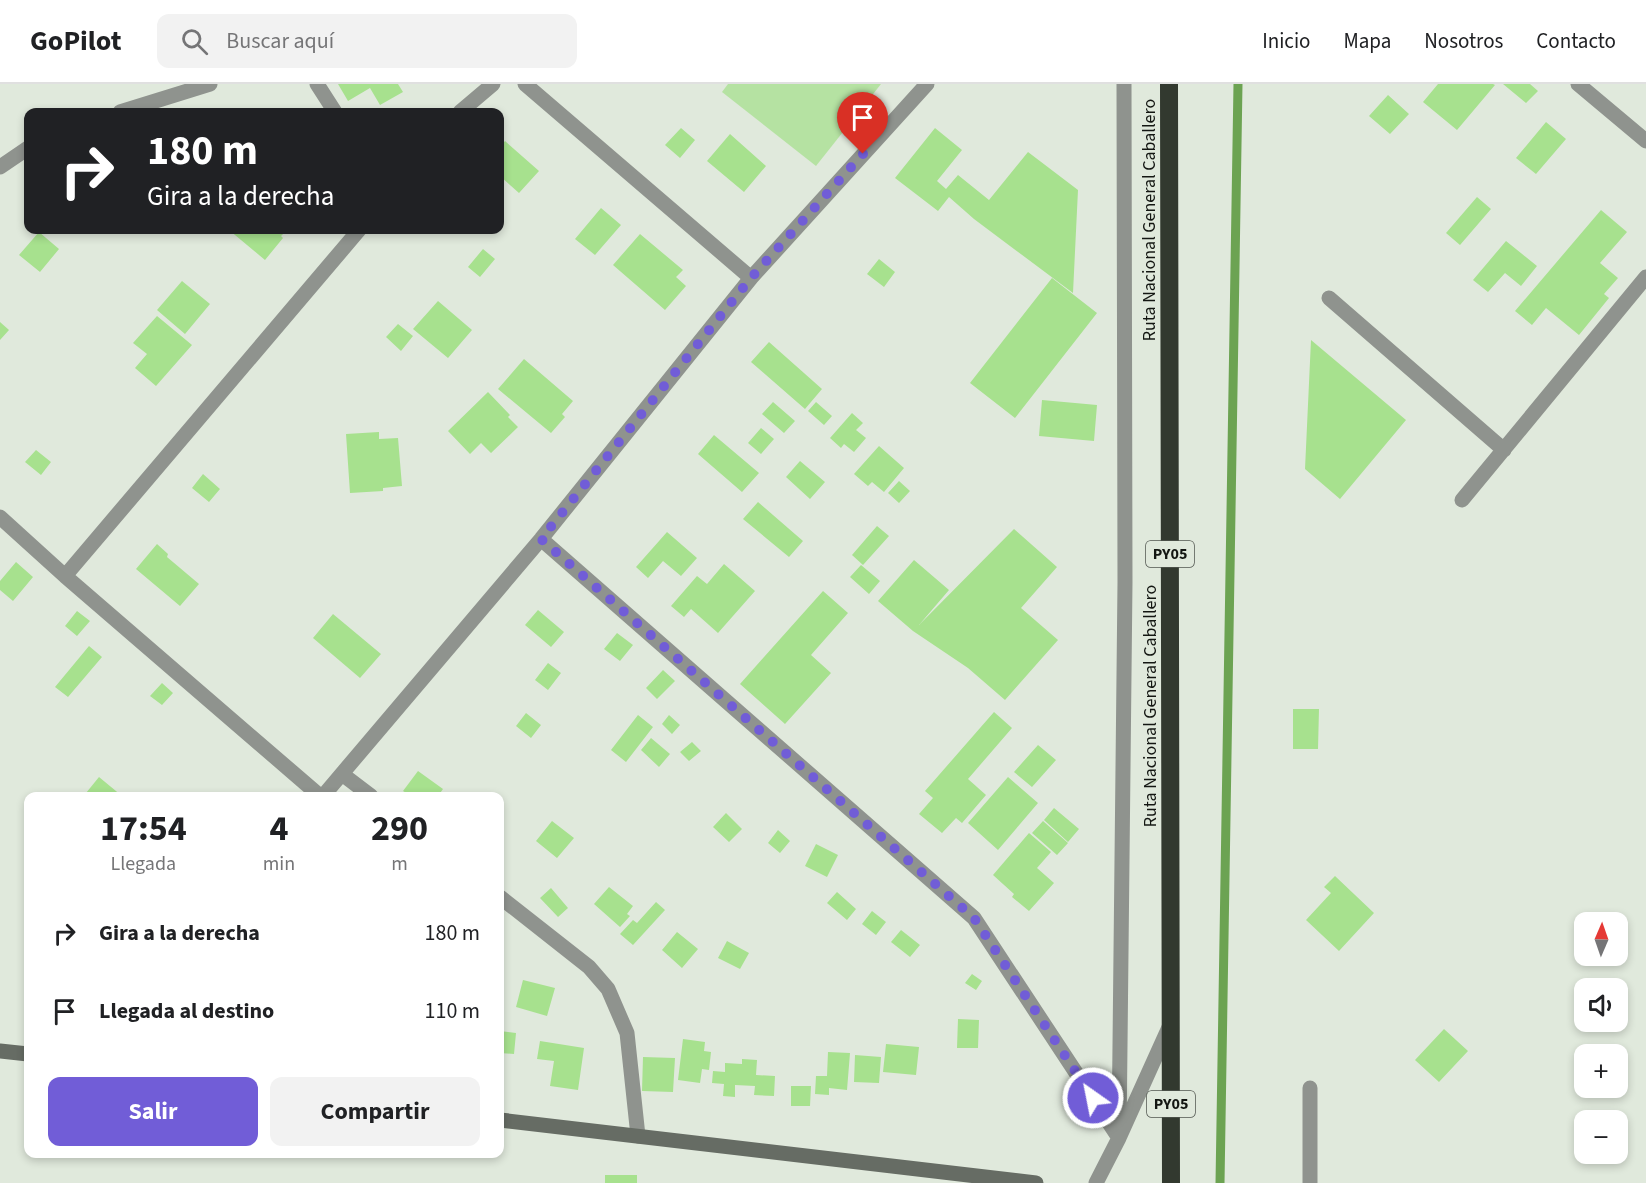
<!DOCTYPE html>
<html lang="es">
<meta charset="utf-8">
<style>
:root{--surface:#fff;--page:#f2f2f2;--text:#202124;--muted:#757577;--line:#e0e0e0;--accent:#715dd7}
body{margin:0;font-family:"Source Sans 3",sans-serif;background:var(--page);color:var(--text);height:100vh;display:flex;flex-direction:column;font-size:22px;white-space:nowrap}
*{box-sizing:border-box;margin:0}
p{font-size:20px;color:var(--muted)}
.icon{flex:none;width:33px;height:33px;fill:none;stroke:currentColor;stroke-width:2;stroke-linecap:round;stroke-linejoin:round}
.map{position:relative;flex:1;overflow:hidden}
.details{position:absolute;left:24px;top:708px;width:480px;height:366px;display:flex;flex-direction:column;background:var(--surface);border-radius:12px;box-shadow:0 3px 9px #0003}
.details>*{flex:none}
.hud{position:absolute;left:24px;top:24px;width:480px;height:126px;border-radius:12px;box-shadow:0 3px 9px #0003;background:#202124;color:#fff;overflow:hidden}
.needle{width:39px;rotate:2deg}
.buttons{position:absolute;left:1574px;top:828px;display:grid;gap:12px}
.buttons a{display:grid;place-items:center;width:54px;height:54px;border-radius:12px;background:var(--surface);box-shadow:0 3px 9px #0003;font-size:30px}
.pin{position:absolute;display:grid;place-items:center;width:51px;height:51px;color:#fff;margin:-62px -26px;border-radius:50% 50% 50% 0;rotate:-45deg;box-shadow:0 0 6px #0007}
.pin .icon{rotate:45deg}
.me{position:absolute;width:66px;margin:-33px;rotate:327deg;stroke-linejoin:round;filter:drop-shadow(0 0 4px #0008)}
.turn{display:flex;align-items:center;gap:21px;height:126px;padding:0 24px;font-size:27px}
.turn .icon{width:78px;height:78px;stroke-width:2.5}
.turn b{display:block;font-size:42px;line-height:51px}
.eta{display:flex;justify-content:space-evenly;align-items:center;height:102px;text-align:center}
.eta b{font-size:36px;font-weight:700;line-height:42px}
.cta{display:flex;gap:12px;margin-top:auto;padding:12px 24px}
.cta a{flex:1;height:69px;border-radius:12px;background:var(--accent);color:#fff;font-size:24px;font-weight:700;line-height:69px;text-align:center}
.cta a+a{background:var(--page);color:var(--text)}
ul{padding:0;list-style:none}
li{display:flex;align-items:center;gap:18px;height:78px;padding:0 24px}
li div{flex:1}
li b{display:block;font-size:22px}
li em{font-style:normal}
header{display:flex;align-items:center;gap:36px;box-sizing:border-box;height:84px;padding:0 30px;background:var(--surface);border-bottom:2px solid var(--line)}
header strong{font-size:28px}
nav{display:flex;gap:33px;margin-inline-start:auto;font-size:21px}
.search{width:420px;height:54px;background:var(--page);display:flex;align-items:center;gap:15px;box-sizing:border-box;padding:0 21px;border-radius:12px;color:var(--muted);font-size:22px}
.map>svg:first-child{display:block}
</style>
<header>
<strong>GoPilot</strong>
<div class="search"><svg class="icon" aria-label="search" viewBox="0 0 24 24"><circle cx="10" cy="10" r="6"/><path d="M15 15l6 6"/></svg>Buscar aquí</div>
<nav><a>Inicio</a><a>Mapa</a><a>Nosotros</a><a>Contacto</a></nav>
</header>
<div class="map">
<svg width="1646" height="1099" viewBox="0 0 1646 1099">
<rect width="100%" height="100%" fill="#e0e9dc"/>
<path fill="#b5e2a2" d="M728 0H881L816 82 722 8Z"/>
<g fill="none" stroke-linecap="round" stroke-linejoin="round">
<path stroke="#6ca352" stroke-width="9" d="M1220 1099 1238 0"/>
</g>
<path fill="#a7e18e" d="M338 0H398L403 8 380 21 370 4 348 17Z
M1438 0H1493L1495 1 1457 46 1423 18Z
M1503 0H1530L1538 7 1526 19Z
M1388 11 1409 30 1390 50 1369 32Z
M1546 38 1566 55 1536 90 1516 74Z
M681 44 695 56 680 74 665 61Z
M935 44 962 66 937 97 946 105 958 91 989 116 1028 68 1078 106 1073 209 974 135 949 113 938 127 895 94Z
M730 50 766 82 744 108 707 77Z
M505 57 539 87 519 109 500 92V63Z
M1477 113 1491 125 1460 161 1446 149Z
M601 124 621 141 595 171 575 155Z
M1601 126 1627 148 1600 179 1618 194 1604 210 1609 214 1579 251 1546 224 1532 241 1515 227Z
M229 146H287L281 152 283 154 265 176Z
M39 148 59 165 40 188 19 171Z
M640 150 683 186 676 193 686 202 665 226 613 181Z
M1506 157 1537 182 1521 202 1505 189 1488 208 1473 196Z
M483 165 495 175 480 193 468 183Z
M879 175 895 188 884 203 867 190Z
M1052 194 1097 229 1015 334 970 299Z
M182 197 210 220 185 250 157 226Z
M438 217 472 246 448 274 413 245Z
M157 232 192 261 156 302 135 284 147 270 133 259Z
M0 238 9 246 0 256Z
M398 240 413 252 401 267 386 253Z
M1311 256 1406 336 1340 415 1305 385Z
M769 258 822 305 805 325 751 278Z
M524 275 573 317 562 330 565 333 551 349 498 305Z
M488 308 510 331 508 333 518 343 491 369 481 359 470 370 448 347Z
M1042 316 1097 321 1094 357 1039 352Z
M773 318 795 337 784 349 762 330Z
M816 318 832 332 824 341 808 327Z
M852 329 863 339 856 346 866 354 854 368 844 360 841 364 830 354Z
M761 344 774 355 761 370 748 359Z
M379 348V355L398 354 402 402 383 404V407L350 409 346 350Z
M714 351 759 389 742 408 698 370Z
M879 362 904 384 884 408 872 398 868 402 854 390Z
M36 366 51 378 41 391 25 378Z
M800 377 825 398 810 415 786 393Z
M203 390 220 405 209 418 192 404Z
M899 397 910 407 899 419 888 409Z
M758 418 803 457 789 473 743 435Z
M877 442 889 452 863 481 852 471Z
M1014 445 1057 483 1021 524 1058 556 1005 616 968 584 913 547 878 517 914 476 949 506 919 541Z
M667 448 697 474 681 492 663 477 648 494 636 483Z
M157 460 168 470 167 473 199 500 180 522 136 485Z
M16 478 33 493 13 517 0 506V497Z
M724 480 755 507 718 549 691 525 684 533 671 522 697 492 707 500Z
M861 481 880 497 869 510 850 493Z
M823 507 848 529 811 571 831 589 785 640 740 600Z
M538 526 564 548 551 563 525 541Z
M77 527 90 537 77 552 65 542Z
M333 530 381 570 360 594 313 554Z
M617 549 633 561 620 577 604 565Z
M89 562 102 573 68 613 55 603Z
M548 579 561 589 548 606 535 596Z
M663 586 675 597 657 615 646 604Z
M162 599 173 609 162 621 150 612Z
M1293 625H1319L1318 665H1293Z
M994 628 1012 644 968 695 986 711 962 739 956 734 942 749 919 730 933 714 925 707Z
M526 629 541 641 531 654 516 642Z
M638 631 653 643 626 678 611 666Z
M669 631 680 641 672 650 662 640Z
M651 654 670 670 659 683 641 666Z
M692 658 701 667 689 677 680 668Z
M1038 661 1056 676 1032 703 1014 688Z
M418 687 443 705 438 712H411L403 707Z
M99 693 122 712H90L86 709Z
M1008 693 1038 719 998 766 968 739Z
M1054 724 1079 745 1068 758 1044 736Z
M726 729 742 745 729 758 713 743Z
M552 737 574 754 557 774 536 757Z
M1043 737 1068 759 1057 771 1032 749Z
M778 746 790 757 780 769 768 759Z
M1029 749 1051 768 1037 784 1054 799 1029 827 1012 813 1014 810 993 791Z
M816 760 838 771 827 793 805 782Z
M1335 792 1374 829 1339 867 1306 836 1331 809 1324 803Z
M609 803 633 822 627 830 630 832 620 843 594 820Z
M551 804 568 824 558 833 540 814Z
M837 808 856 825 847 836 827 819Z
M656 818 665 826 633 861 620 850 633 836 637 839Z
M872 827 886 838 876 851 862 840Z
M901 846 920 861 910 873 891 858Z
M677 848 698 865 682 884 662 866Z
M727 857 749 869 740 885 718 874Z
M972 890 982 897 976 906 965 899Z
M523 896 555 904 547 932 516 923Z
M958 935 979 936 978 964H957Z
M1444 945 1468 967 1439 998 1415 976Z
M500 947 516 949 514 970 500 969Z
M683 955 705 958 704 967 711 968 709 986 702 985 700 999 678 996Z
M540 957 584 964 578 1006 550 1002 554 977 537 975Z
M886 960 919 963 916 991 883 988Z
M828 968 850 969 847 1006 829 1004V1011L815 1010 816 992H827Z
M855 971 881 973 879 999 854 998Z
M643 973 675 974 673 1008 642 1007Z
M742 975 757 976 756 991 775 992 774 1012 754 1011 755 1002 735 1001V1013L723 1012 724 1000 712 999 713 987 725 988V979L742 980Z
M791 1002H811L810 1022H791Z
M605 1091H637V1099H605Z"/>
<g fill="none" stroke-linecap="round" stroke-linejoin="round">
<path stroke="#8f938e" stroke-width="15" d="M317 0 335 28
M525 0 751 194
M1578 0 1646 57
M120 28 210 0
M460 28 493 0
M0 83 28 64
M1329 214 1504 366
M1462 416 1646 193
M0 433 65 492 320 712
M541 455 974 834 1119 1054 1170 941
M65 492 359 146
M342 690 371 712
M323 712 541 455 751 194 927 0
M500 813 589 883 608 905 627 949 638 1052
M1096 1099 1119 1054 1125 498 1124 0
M1310 1099V1004"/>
<path stroke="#666c64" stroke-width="15" d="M0 967 28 970
M500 1036 1036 1099"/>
<path stroke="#32392f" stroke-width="18" d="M1169 0 1171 1099"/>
</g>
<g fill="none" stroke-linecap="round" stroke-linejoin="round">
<path stroke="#715dd7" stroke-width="10" stroke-dasharray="0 18" d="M863 70 751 194 541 455 974 834 1093 1014"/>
</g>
<g text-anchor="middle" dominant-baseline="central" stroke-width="4.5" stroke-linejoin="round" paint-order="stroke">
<g fill="#e0e9dc" stroke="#50554f" stroke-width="1.5">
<rect x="1146" y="457" width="48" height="26" rx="4.5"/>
<rect x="1147" y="1007" width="48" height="26" rx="4.5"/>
</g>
<g font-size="16" font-weight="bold" fill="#131612">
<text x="1170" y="470">PY05</text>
<text x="1171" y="1020">PY05</text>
</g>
<g font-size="18" fill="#131612" stroke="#e0e9dc">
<text transform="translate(1149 136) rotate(-90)">Ruta Nacional General Caballero</text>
<text transform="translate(1150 622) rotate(-90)">Ruta Nacional General Caballero</text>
</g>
</g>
</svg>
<div class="buttons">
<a><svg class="needle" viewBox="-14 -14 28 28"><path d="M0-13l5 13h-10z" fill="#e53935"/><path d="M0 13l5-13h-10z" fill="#757577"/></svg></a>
<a><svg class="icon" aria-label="sound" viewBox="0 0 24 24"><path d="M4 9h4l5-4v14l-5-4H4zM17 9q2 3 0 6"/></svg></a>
<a>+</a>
<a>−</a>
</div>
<div class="pin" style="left:863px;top:70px;background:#d93025"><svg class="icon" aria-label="arrive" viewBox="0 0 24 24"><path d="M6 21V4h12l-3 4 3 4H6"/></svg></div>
<svg class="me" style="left:1093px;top:1014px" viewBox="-20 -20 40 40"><circle r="17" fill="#715dd7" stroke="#fff" stroke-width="3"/><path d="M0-11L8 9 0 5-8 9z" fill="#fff"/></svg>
<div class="hud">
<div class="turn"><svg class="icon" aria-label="right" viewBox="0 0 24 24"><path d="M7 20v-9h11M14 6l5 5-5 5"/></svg><div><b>180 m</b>Gira a la derecha</div></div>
</div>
<section class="details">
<div class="eta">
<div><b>17:54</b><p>Llegada</p></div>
<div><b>4</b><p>min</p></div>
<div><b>290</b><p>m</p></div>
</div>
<ul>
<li><svg class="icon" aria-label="right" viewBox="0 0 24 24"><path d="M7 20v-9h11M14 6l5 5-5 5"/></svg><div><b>Gira a la derecha</b></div><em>180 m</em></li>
<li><svg class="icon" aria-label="arrive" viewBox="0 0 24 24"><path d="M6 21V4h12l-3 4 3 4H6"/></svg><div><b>Llegada al destino</b></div><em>110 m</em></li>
</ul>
<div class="cta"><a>Salir</a><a>Compartir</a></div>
</section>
</div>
